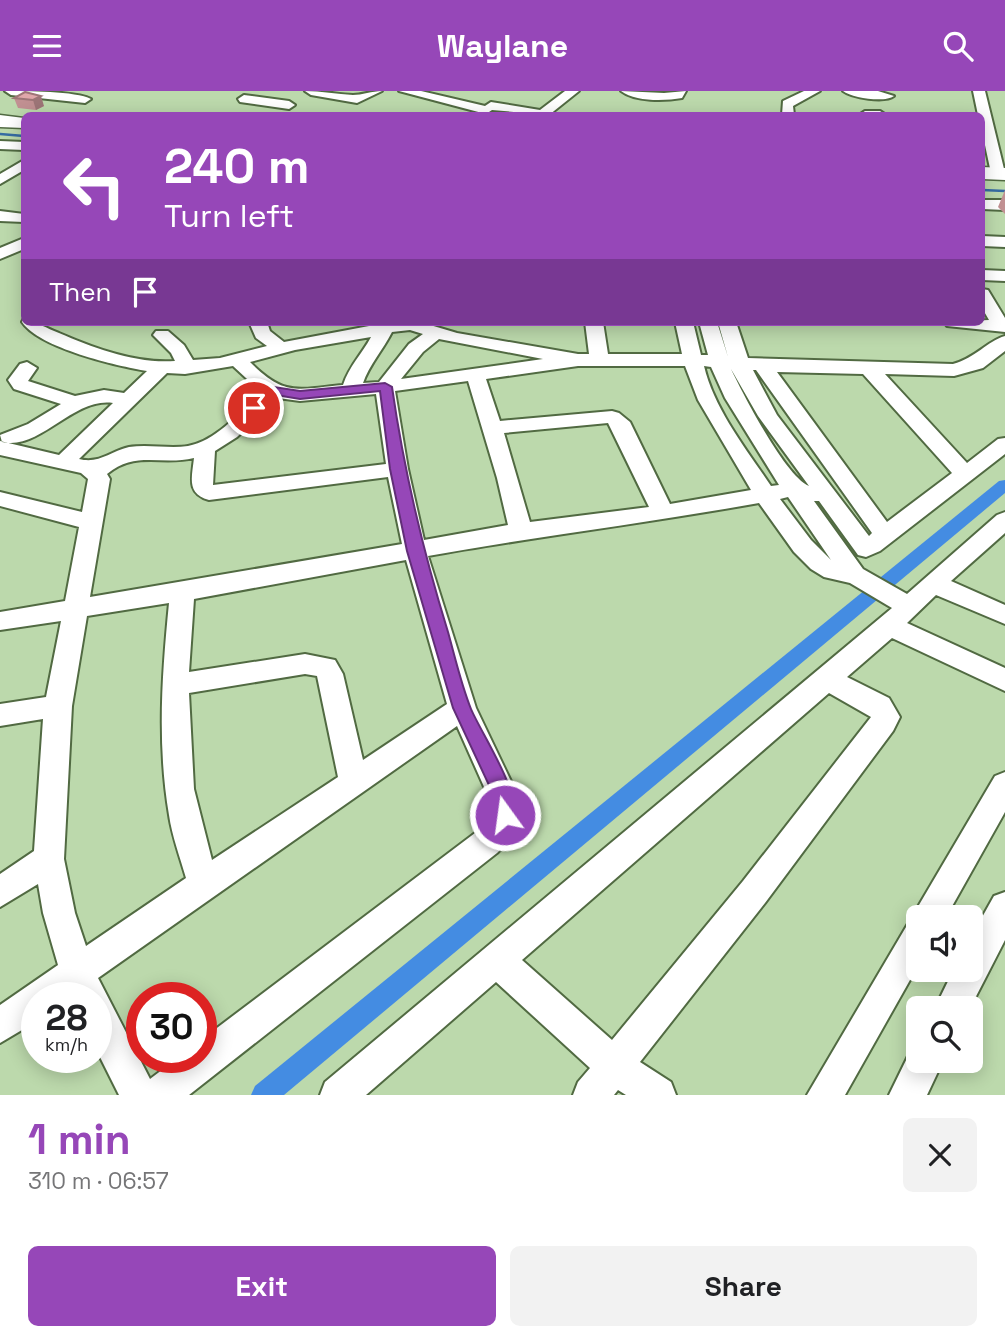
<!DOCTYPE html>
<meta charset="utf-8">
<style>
:root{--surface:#fff;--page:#f2f2f2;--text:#202124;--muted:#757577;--accent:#9647b8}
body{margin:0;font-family:"Space Grotesk",sans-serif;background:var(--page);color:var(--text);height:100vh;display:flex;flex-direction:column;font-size:26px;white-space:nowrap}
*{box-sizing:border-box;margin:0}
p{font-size:23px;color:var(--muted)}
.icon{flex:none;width:38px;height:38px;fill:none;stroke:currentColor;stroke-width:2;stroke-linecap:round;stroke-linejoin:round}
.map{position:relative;height:1004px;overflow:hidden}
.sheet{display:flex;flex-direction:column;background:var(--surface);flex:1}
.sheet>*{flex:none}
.banner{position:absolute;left:21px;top:21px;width:964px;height:214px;border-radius:10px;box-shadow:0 4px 18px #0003;background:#9647b8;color:#fff;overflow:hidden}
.buttons{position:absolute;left:906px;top:814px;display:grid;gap:14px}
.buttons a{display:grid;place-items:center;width:77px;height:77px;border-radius:10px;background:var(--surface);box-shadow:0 4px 18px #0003;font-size:35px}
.speed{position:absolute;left:21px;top:891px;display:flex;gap:14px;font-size:35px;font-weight:700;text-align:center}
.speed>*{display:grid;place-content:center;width:91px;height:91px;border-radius:50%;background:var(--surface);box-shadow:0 4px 18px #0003;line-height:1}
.speed small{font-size:18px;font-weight:400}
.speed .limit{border:10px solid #d22;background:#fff;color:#111}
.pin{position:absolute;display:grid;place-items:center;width:60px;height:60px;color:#fff;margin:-30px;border:4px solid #fff;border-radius:50%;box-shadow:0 2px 7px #0007}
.me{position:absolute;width:77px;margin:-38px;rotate:346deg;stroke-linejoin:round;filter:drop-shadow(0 0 5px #0008)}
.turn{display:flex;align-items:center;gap:24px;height:147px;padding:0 28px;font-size:32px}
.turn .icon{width:91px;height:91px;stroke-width:2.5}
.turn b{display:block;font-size:49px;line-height:60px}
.then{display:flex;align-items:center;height:66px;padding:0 28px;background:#0003;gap:14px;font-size:26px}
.round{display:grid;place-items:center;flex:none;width:74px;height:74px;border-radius:10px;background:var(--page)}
.overview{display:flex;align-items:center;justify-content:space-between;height:119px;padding:0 28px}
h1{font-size:42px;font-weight:700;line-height:52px;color:var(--accent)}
.cta{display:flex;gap:14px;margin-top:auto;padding:14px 28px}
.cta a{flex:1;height:80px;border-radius:10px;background:var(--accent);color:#fff;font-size:28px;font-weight:700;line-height:80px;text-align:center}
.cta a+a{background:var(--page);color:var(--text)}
header{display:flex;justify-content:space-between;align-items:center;height:91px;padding:0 28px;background:var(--accent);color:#fff;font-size:32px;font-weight:700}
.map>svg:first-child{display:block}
</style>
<header><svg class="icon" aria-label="menu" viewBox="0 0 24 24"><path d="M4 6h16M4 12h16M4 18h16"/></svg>Waylane<svg class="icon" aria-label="search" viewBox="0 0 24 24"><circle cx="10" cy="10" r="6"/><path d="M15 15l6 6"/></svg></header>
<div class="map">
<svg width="1005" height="1004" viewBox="0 0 1005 1004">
<rect width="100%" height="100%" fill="#bcd9ac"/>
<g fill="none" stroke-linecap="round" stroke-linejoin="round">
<path stroke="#366ca3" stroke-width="2.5" d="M0 43 24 45
M982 99 1005 100"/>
<path fill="#448ce2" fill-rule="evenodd" d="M1005 389V402L284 1004H251L255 995 999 390Z"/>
<defs>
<path id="minor" d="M5 0C26 0 76 0 91 8L85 12 11 4Z
M305 0C321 0 337 3 353 4 362 4 372 0 382 0L357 12 311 4Z
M399 0H421L485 15 491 11 540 19 565 0H579L549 24 492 19 486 23Z
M621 0 664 2 686 0 682 7C665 10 635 11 621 0Z
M804 0H820L793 15 794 24H782L783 10Z
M843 0H878L894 5C885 12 852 7 843 0Z
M973 0H985L1005 82 1003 85 998 86 991 82 982 40V24H978Z
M244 4 289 10 295 14 289 18 240 11 238 8Z
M865 20H880L886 24H859Z
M0 50 24 51V59L0 58Z
M24 69V79L0 93V83Z
M982 109H1005V119L982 118Z
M0 120 24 123V131L0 130Z
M982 145 1005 146V156L982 155Z
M24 147V158L0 168V157Z
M982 179 1005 180V190L982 189Z
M982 198 988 199 1005 227V241L947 235 944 231 989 229 982 217Z
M24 227V231C40 231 45 237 59 242 94 257 136 273 175 270L171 262 153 244 156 240H168L184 254 193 269 220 267 267 255 256 247 249 231H267L270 240 284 251 385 232 420 231 457 242 578 263H589L585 231H603L608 263H682L675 231H693L701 264H708L699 231H717L728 266 718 231H736L748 267 953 273C976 267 987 250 1005 245V260L983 277 954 285 885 283 967 372 998 348 1005 347V363L880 460 866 466 858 464 819 410H814L863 478 907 503 997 424 1005 421V442L951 490 1005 514V533L936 504 907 532 1005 577V600L892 547 847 586 889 607 900 626 893 640 765 812 640 971 671 991 676 1004H626L618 999 614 1004H573L578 991 590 977 496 891 366 1004H320L325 991 892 517 850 492 824 486 811 478 794 461 759 412C649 432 538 445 428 465L476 617 519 707 520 724 515 738 511 748 497 762 189 1004H119L96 958V906H37V930L0 952V914L58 874 43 822 38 793 0 816V783L34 760 43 628 0 635V613L46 606 61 530 0 539V521L65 510 79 436 0 415V401L82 421 88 388 81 382 0 364V350L59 364 113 312C73 306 40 360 2 351L0 344 28 333 61 313 14 298 8 289 20 273 27 271 37 277 28 290 75 305 104 299 124 302 147 280C117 275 39 257 22 231ZM410 239 423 243 409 253 379 291 363 292C369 274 383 259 392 241ZM371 246C362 263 349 275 343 294 297 298 285 306 250 271L295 259ZM439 248 543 268 401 288 423 261ZM233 275 261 301C241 320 217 350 188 355 169 358 149 353 129 356 109 361 99 373 79 368L167 282 185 283ZM578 275H685L698 309 751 399 670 413 630 331 619 322 612 320 500 330 486 288ZM704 275 711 276 725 307 779 394 771 395C747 359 714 318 704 275ZM731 278 758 325 809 395C785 385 743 303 731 278ZM753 279H756L872 442 869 445 777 324ZM777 281 863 283 952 382 887 431ZM468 290 497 387 508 434 424 449 408 378 395 300ZM376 303 386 373 213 394 215 360 237 346 278 307 300 310ZM608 332 649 416 530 431 504 342ZM194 367C192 386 186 403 209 409L388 386 402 453 90 506 110 388 107 383C136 359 161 375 194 367ZM788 406 831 469 811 449 780 408ZM406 469 447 613 363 669 343 583 335 569 305 563 189 581 194 508ZM169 512C162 583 157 653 169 724 172 745 180 766 186 787L86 855 75 822 64 768 72 615 87 525ZM305 583 317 585 338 686 212 769 194 698 189 602ZM829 602 871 626 743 790 612 949 522 869ZM457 635 489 707 488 730 475 742 201 949V966H179L150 988 98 887Z
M1005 681V721L946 826H919V873L845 1004H807L995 685Z
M1005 801V849L970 917H935L954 878H971V846L994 805Z
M919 955V970H943L927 1004H889L912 957Z"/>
<path id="highway" d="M0 24 24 27V37L0 36Z
M982 76 1005 77V89L982 88Z"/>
</defs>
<use href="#minor" stroke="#516a42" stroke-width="4"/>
<use href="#highway" stroke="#516a42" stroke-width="3"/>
<use href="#minor" fill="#fff" fill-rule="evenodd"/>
<use href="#highway" fill="#fff" fill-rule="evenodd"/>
</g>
<path fill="#c19092" d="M25 1 44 15 36 19 18 17 14 7Z
M1005 99V123L998 116Z"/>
<path fill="#9d7577" d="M41 5 44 15 36 19 33 9Z"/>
<path fill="#e0a7aa" stroke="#9d7577" stroke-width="2" d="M25 1 41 5 33 9 14 7Z"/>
<path fill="#9647b8" stroke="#622e78" stroke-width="2" d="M385 292 392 296C404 380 423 460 448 541 455 566 461 593 471 618 482 644 524 705 512 730L505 733 498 730 495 707 453 617 407 460 390 378 380 300 300 308 276 304 254 321 247 317 274 296 300 300Z"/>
</svg>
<div class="buttons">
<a><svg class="icon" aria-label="sound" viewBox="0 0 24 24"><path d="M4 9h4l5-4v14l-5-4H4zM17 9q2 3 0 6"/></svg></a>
<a><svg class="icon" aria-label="search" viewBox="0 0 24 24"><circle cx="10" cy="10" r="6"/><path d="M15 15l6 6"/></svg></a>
</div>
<div class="speed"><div>28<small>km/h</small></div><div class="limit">30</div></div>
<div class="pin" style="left:254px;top:317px;background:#d93025"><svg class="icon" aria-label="arrive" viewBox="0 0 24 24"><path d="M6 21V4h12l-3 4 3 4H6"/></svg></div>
<svg class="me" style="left:505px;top:724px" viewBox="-20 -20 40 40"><circle r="17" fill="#9647b8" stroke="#fff" stroke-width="3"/><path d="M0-11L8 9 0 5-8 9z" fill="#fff"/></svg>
<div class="banner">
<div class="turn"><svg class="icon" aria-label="left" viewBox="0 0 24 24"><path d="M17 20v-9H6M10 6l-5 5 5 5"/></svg><div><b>240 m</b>Turn left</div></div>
<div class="then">Then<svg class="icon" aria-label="arrive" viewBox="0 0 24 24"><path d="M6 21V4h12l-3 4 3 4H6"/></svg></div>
</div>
</div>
<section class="sheet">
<div class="overview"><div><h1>1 min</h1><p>310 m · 06:57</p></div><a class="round"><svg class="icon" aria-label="close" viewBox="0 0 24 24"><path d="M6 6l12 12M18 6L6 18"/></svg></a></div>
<div class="cta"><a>Exit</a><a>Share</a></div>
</section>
